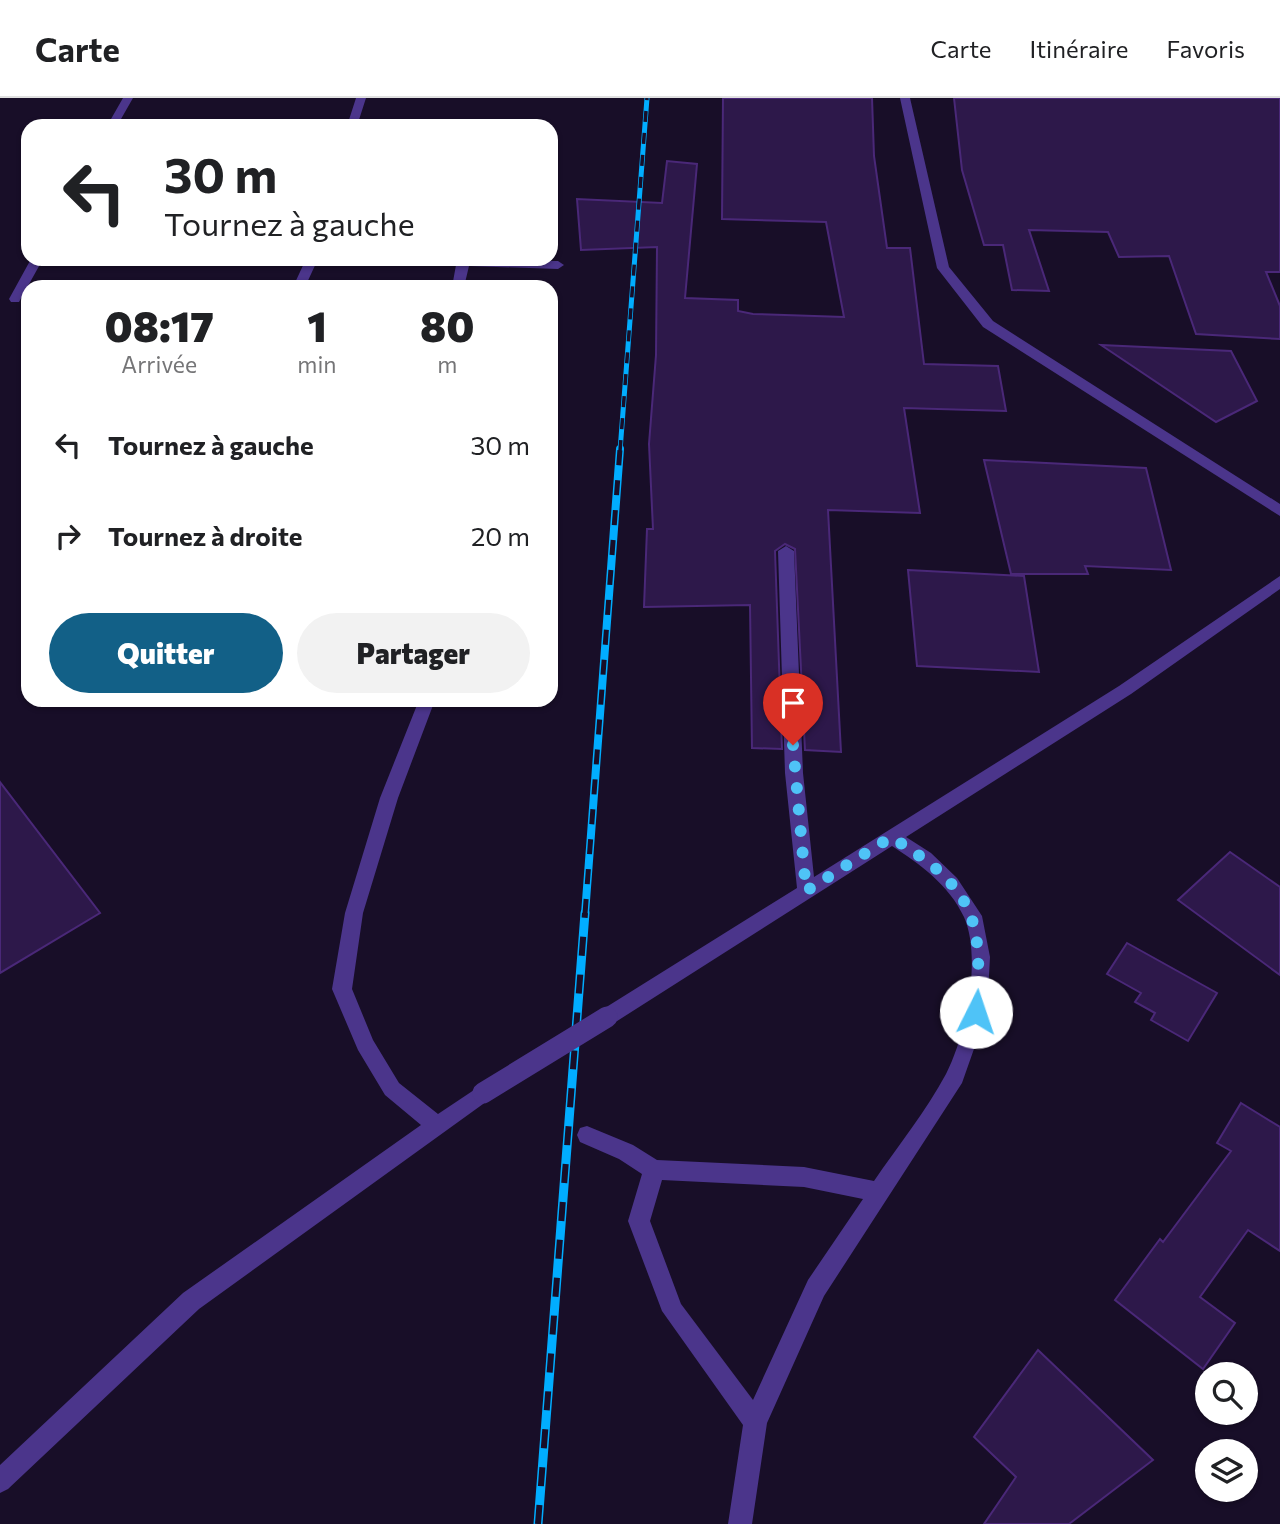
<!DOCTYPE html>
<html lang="fr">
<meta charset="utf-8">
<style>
:root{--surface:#fff;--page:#f2f2f2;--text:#202124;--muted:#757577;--line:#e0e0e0;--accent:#126087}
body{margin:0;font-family:Commissioner,sans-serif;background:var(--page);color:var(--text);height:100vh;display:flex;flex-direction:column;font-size:26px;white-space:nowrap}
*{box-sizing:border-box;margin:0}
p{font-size:23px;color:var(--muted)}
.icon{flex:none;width:38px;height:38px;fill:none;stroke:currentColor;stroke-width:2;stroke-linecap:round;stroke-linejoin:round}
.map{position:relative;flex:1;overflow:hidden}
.panel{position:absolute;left:21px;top:182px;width:537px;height:427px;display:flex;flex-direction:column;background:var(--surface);border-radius:21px;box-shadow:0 2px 5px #0004}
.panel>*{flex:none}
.top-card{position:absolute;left:21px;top:21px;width:537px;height:147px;border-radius:21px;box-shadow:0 2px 5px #0004;background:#fff;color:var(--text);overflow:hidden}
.controls{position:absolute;left:1195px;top:1264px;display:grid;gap:14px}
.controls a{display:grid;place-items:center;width:63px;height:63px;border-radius:50%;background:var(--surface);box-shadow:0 2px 5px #0004;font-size:35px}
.pin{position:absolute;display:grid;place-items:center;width:60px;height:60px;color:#fff;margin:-72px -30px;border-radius:50% 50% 50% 0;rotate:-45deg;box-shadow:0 0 7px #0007}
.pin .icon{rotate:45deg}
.me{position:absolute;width:77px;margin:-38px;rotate:4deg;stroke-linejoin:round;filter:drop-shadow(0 0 5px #0008)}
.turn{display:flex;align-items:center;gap:24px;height:147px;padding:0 28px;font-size:32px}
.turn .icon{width:91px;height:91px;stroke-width:2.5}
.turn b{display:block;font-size:49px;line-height:60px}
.eta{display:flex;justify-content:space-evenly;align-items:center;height:119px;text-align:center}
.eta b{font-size:42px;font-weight:800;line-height:49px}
.primary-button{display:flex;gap:14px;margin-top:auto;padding:14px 28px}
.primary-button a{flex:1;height:80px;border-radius:42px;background:var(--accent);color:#fff;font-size:28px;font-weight:800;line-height:80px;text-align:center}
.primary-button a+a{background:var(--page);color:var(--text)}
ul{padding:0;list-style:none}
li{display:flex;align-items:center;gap:21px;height:91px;padding:0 28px}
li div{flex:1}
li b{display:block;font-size:26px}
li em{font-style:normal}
header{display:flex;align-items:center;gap:42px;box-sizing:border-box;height:98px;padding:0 35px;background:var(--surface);border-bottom:2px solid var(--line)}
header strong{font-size:33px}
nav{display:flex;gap:38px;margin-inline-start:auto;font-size:24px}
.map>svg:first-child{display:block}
</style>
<header>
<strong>Carte</strong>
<nav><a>Carte</a><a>Itinéraire</a><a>Favoris</a></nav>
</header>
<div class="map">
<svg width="1280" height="1426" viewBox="0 0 1280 1426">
<rect width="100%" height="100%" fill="#180e28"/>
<path fill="#2d184a" stroke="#4a2878" stroke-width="2" d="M723 0H872L874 58 887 150H910L924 266 998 268 1006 313 904 310 920 415 828 412 841 654 805 652 795 451 785 446 775 453 782 651 752 650 750 507 644 509 647 431H653L649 346 656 257 657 149 581 152 577 101 662 105 667 63 697 66 685 200 738 202V213L753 216 844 219 826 124 722 121Z
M954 0H1280V174H1266L1280 208V241L1196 236 1169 158 1119 159 1108 134 1029 132 1049 193 1012 192 1003 147H984L962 72Z
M1101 247 1231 253 1257 303 1216 324Z
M984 362 1146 370 1171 472 1085 468 1088 476H1011Z
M908 472 1024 478 1039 574 917 568Z
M0 684 100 815 0 875Z
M1230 754 1280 789V877L1178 802Z
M1127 845 1217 895 1188 943 1151 922 1155 915 1135 904 1141 895 1107 876Z
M1241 1005 1280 1029V1153L1248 1132 1200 1199 1235 1225 1203 1271 1115 1202 1160 1141 1163 1144 1231 1053 1217 1045Z
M1038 1252 1153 1362 1069 1426H984L1016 1379 974 1339Z"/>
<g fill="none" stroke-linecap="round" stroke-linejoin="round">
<path fill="#4b358b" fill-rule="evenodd" d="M123 0H133L117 28H107Z
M356 0H366L357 28H347Z
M900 0H910L949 169 993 223 1280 406V418L983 229 937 170Z
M31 161H43L19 204H11L9 201Z
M306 161H318L305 189H293Z
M361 161 558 163 564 167 558 171 469 168 464 189H452L456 167 367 165Z
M786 448 794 453 803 675 814 779 1119 588 1280 478V491L1131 596 906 739 931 755 957 780 982 818 990 859 987 914 962 985 824 1198 767 1325 752 1426H728L743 1327 662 1213 628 1123 642 1076 619 1061 580 1044 577 1037 580 1030 587 1028 633 1047 657 1062 804 1069 874 1083C898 1048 926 1013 946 976 966 937 982 860 964 819 949 787 920 766 892 748L614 925 607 927 600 925 597 919 600 913 797 790 785 675 778 453ZM662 1082 804 1089 863 1101 808 1182 753 1302 681 1206 650 1123Z
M419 602H435L398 700 363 815 352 891 373 942 399 985 438 1016 483 986 490 989 493 995 490 1001 199 1211 8 1391 0 1395V1367L183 1195 421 1027 385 997 358 952 332 891 345 815 380 700Z"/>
<defs>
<path id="rail-far2" d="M620 353 647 0"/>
<path id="rail-far1" d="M585 816 620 351"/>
<path id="rail" d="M538 1426 585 815"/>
</defs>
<use href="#rail-far2" stroke="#01adff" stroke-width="5"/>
<use href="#rail-far1" stroke="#01adff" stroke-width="8"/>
<use href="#rail" stroke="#01adff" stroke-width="9"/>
<use href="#rail-far2" stroke="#180e28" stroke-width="3.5" stroke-dasharray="11" stroke-linecap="butt"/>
<use href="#rail-far1" stroke="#180e28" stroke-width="5" stroke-dasharray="15" stroke-linecap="butt"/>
<use href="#rail" stroke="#180e28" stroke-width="6" stroke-dasharray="19" stroke-linecap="butt"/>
<path stroke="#4b358b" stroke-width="21" d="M483 995 607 919"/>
</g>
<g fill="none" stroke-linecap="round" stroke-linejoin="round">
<path stroke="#4fc3f7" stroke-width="12" stroke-dasharray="0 21.6" d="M793 647 806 793 891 739C974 790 984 820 976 914"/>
</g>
</svg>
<div class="controls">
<a><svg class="icon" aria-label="search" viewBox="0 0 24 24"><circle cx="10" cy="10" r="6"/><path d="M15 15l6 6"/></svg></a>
<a><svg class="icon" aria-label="layers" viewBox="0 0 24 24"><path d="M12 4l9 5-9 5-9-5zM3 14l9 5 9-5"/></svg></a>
</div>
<div class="pin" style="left:793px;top:647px;background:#d93025"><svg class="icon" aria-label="arrive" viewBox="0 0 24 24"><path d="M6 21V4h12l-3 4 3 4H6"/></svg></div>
<svg class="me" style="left:976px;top:914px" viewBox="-20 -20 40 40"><circle r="19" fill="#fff"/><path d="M0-13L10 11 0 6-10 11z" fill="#4fc3f7"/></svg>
<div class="top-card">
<div class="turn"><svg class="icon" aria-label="left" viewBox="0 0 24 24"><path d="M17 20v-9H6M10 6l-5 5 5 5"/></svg><div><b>30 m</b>Tournez à gauche</div></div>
</div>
<section class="panel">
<div class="eta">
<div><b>08:17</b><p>Arrivée</p></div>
<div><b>1</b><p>min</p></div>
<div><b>80</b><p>m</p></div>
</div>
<ul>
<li><svg class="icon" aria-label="left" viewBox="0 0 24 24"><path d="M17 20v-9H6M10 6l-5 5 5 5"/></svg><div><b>Tournez à gauche</b></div><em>30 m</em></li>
<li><svg class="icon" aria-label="right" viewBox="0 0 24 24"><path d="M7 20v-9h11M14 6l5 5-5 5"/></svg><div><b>Tournez à droite</b></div><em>20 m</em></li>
</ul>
<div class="primary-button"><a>Quitter</a><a>Partager</a></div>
</section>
</div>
